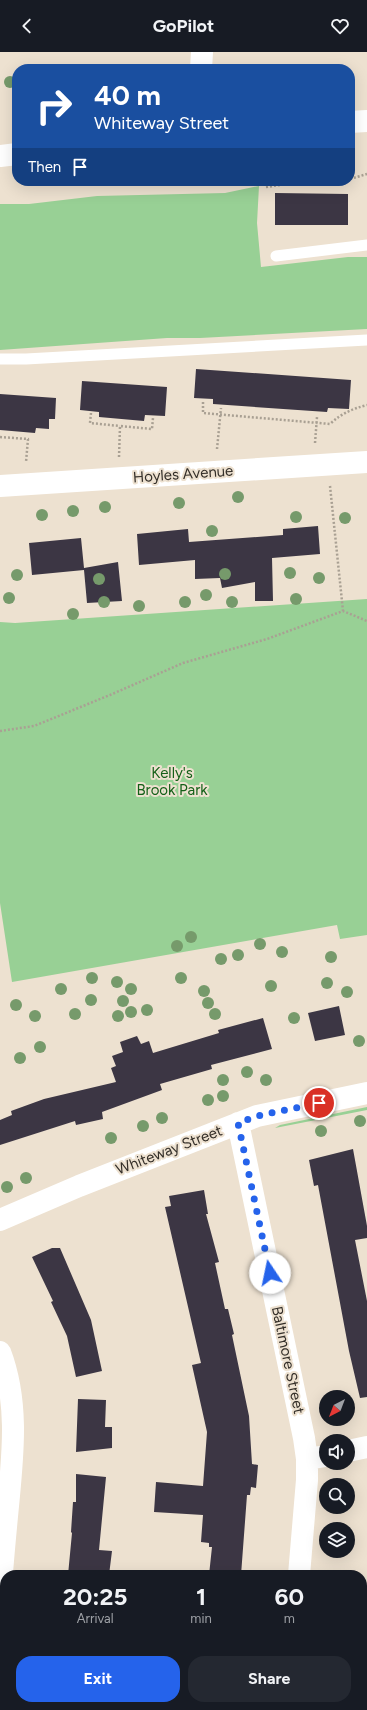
<!DOCTYPE html>
<style>
:root{--surface:#171b24;--page:#242831;--text:#f1f3f6;--muted:#9ea1a6;--accent:#2563eb}
body{margin:0;font-family:Figtree,sans-serif;background:var(--page);color:var(--text);height:100vh;display:flex;flex-direction:column;font-size:15px;white-space:nowrap}
*{box-sizing:border-box;margin:0}
p{font-size:13px;color:var(--muted)}
.icon{flex:none;width:22px;height:22px;fill:none;stroke:currentColor;stroke-width:2;stroke-linecap:round;stroke-linejoin:round}
.map{position:relative;flex:1;overflow:hidden}
.drawer{position:absolute;left:0px;top:1518px;width:367px;height:140px;display:flex;flex-direction:column;background:var(--surface);border-radius:16px 16px 0 0;box-shadow:0 4px 16px #0002}
.drawer>*{flex:none}
.banner{position:absolute;left:12px;top:12px;width:343px;height:122px;border-radius:16px;box-shadow:0 4px 16px #0002;background:#1a4fa0;color:#fff;overflow:hidden}
.needle{width:26px;rotate:222deg}
.tools{position:absolute;left:319px;top:1338px;display:grid;gap:8px}
.tools a{display:grid;place-items:center;width:36px;height:36px;border-radius:50%;background:var(--surface);box-shadow:0 4px 16px #0002;font-size:20px}
.pin{position:absolute;display:grid;place-items:center;width:34px;height:34px;color:#fff;margin:-17px;border:2px solid #fff;border-radius:50%;box-shadow:0 1px 4px #0007}
.me{position:absolute;width:44px;margin:-22px;rotate:349deg;stroke-linejoin:round;filter:drop-shadow(0 0 3px #0008)}
.turn{display:flex;align-items:center;gap:14px;height:84px;padding:0 16px;font-size:18px}
.turn .icon{width:52px;height:52px;stroke-width:2.5}
.turn b{display:block;font-size:28px;line-height:34px}
.then{display:flex;align-items:center;height:38px;padding:0 16px;background:#0003;gap:8px;font-size:15px}
.eta{display:flex;justify-content:space-evenly;align-items:center;height:68px;text-align:center}
.eta b{font-size:24px;font-weight:700;line-height:28px}
.button{display:flex;gap:8px;margin-top:auto;padding:8px 16px}
.button a{flex:1;height:46px;border-radius:16px;background:var(--accent);color:#fff;font-size:16px;font-weight:700;line-height:46px;text-align:center}
.button a+a{background:var(--page);color:var(--text)}
header{display:flex;justify-content:space-between;align-items:center;height:52px;padding:0 16px;background:var(--surface);font-size:18px;font-weight:700}
.map>svg:first-child{display:block}
</style>
<header><svg class="icon" aria-label="back" viewBox="0 0 24 24"><path d="M15 5l-7 7 7 7"/></svg>GoPilot<svg class="icon" aria-label="heart" viewBox="0 0 24 24"><path d="M12 20l-8-8c-3-5 5-10 8-4 3-6 11-1 8 4z"/></svg></header>
<div class="map">
<svg width="367" height="1658" viewBox="0 0 367 1658">
<rect width="100%" height="100%" fill="#ede1d0"/>
<path fill="#98d095" d="M259 134 257 171 261 215 348 205H367V277L200 286H167L0 298V152H29L97 144 225 141Z
M367 547V883L340 887 337 873 12 930 0 851V570L15 571Z
M367 1055V1058L275 1076 280 1073Z"/>
<path fill="#3c3644" d="M275 141 348 142V173H275Z
M196 317 351 328 349 357 328 356 327 360 213 352V347L194 346Z
M82 329 167 335 165 364 145 363 144 369 99 365V360L80 358Z
M0 342 56 346 55 367H49V377L36 376 35 381 0 378Z
M318 474 320 502 272 506 273 549H255V530L222 536 220 526 195 527V508L139 513 137 482 188 477 189 490 283 483V477Z
M81 486 84 516 118 510 122 549 87 551 84 518 32 523 29 491Z
M339 954 345 983 315 989 308 961Z
M263 966 272 997 211 1013 212 1017 160 1032 162 1038 102 1060 103 1067 76 1073 75 1069 0 1093V1068L12 1063 11 1059 44 1047 116 1030 111 1016 116 1014 112 1004 123 1000 120 990 137 984 141 992 149 989 153 1001 219 981 218 978Z
M353 1097 367 1174V1186L355 1188 367 1249V1345L360 1346 349 1299 318 1133 314 1134 309 1108Z
M204 1138 208 1162H206L219 1210 215 1211 225 1257H228L234 1282 232 1283 249 1364 252 1412 258 1413 256 1436 251 1435 250 1443H247L241 1523H209L212 1495H209V1491L201 1490 203 1463 154 1460 156 1430 203 1434 207 1380 192 1313 201 1311 165 1155 171 1154 169 1144Z
M52 1196H60L91 1268 102 1319 76 1325 67 1284 51 1250 53 1249 32 1205Z
M78 1347 106 1348 105 1375H112V1396L76 1400Z
M76 1422 106 1425 99 1498 112 1499 109 1523H68L72 1481 71 1480 73 1450H76Z"/>
<g fill="none" stroke-linecap="round" stroke-linejoin="round">
<path stroke="#a9a093" stroke-width="2.5" stroke-dasharray="2 2" stroke-linecap="butt" d="M350 127 367 122
M266 135 294 131 339 132 346 129
M203 350V361L330 372C342 361 352 357 367 353
M91 361 90 371 120 374
M0 385 28 387 26 410
M315 391 317 365
M217 397 221 356
M119 405 120 374 152 377 153 366
M330 434 343 559
M0 679 34 674 110 643 183 611 267 587 343 559 367 569"/>
<path stroke="#fff" stroke-width="11" d="M276 204 367 193
M0 307H26L367 288"/>
<path stroke="#fff" stroke-width="22" d="M201 17 202 0
M0 434 367 410
M238 1071 304 1386 307 1407V1428L299 1523
M0 1168 79 1134 257 1064 367 1041
M348 1399 367 1395
M307 1407 326 1404
M291 1658V1653"/>
<path stroke="#fff" stroke-width="22" d="M350 70 367 69
M0 104 17 102
M0 1300C19 1350 13 1402 8 1454 5 1485 2 1516 0 1548"/>
</g>
<g fill="#769a6b">
<circle cx="10" cy="30" r="6"/>
<circle cx="238" cy="445" r="6"/>
<circle cx="179" cy="451" r="6"/>
<circle cx="105" cy="455" r="6"/>
<circle cx="73" cy="459" r="6"/>
<circle cx="42" cy="463" r="6"/>
<circle cx="296" cy="465" r="6"/>
<circle cx="345" cy="466" r="6"/>
<circle cx="212" cy="479" r="6"/>
<circle cx="290" cy="521" r="6"/>
<circle cx="225" cy="522" r="6"/>
<circle cx="17" cy="523" r="6"/>
<circle cx="319" cy="526" r="6"/>
<circle cx="99" cy="527" r="6"/>
<circle cx="206" cy="543" r="6"/>
<circle cx="9" cy="546" r="6"/>
<circle cx="296" cy="547" r="6"/>
<circle cx="104" cy="550" r="6"/>
<circle cx="185" cy="550" r="6"/>
<circle cx="232" cy="550" r="6"/>
<circle cx="139" cy="554" r="6"/>
<circle cx="73" cy="562" r="6"/>
<circle cx="191" cy="885" r="6"/>
<circle cx="260" cy="892" r="6"/>
<circle cx="177" cy="894" r="6"/>
<circle cx="282" cy="900" r="6"/>
<circle cx="238" cy="903" r="6"/>
<circle cx="331" cy="905" r="6"/>
<circle cx="221" cy="907" r="6"/>
<circle cx="92" cy="926" r="6"/>
<circle cx="181" cy="926" r="6"/>
<circle cx="117" cy="930" r="6"/>
<circle cx="327" cy="931" r="6"/>
<circle cx="271" cy="934" r="6"/>
<circle cx="61" cy="937" r="6"/>
<circle cx="131" cy="937" r="6"/>
<circle cx="204" cy="939" r="6"/>
<circle cx="347" cy="940" r="6"/>
<circle cx="91" cy="948" r="6"/>
<circle cx="123" cy="949" r="6"/>
<circle cx="208" cy="951" r="6"/>
<circle cx="16" cy="953" r="6"/>
<circle cx="147" cy="958" r="6"/>
<circle cx="131" cy="960" r="6"/>
<circle cx="75" cy="962" r="6"/>
<circle cx="215" cy="962" r="6"/>
<circle cx="35" cy="964" r="6"/>
<circle cx="118" cy="964" r="6"/>
<circle cx="294" cy="966" r="6"/>
<circle cx="359" cy="989" r="6"/>
<circle cx="40" cy="995" r="6"/>
<circle cx="20" cy="1006" r="6"/>
<circle cx="247" cy="1020" r="6"/>
<circle cx="223" cy="1028" r="6"/>
<circle cx="266" cy="1028" r="6"/>
<circle cx="223" cy="1044" r="6"/>
<circle cx="208" cy="1048" r="6"/>
<circle cx="162" cy="1066" r="6"/>
<circle cx="360" cy="1069" r="6"/>
<circle cx="143" cy="1074" r="6"/>
<circle cx="321" cy="1079" r="6"/>
<circle cx="111" cy="1086" r="6"/>
<circle cx="26" cy="1126" r="6"/>
<circle cx="7" cy="1135" r="6"/>
</g>
<g fill="none" stroke-linecap="round" stroke-linejoin="round">
<path stroke="#2563eb" stroke-width="7" stroke-dasharray="0 12.6" d="M270 1221 238 1071 257 1064 319 1051"/>
</g>
<g text-anchor="middle" dominant-baseline="central" stroke-width="4" stroke-linejoin="round" paint-order="stroke">
<g font-size="15" fill="#342f29" stroke="#ede1d0">
<text transform="translate(183 422) rotate(-4)">Hoyles Avenue</text>
<text transform="translate(169 1098) rotate(-21)">Whiteway Street</text>
<text transform="translate(288 1308) rotate(78)">Baltimore Street</text>
</g>
<g font-size="15" fill="#146018" stroke="#ede1d0">
<text x="172" y="721">Kelly's<tspan x="172" dy="17">Brook Park</tspan></text>
</g>
</g>
</svg>
<div class="tools">
<a><svg class="needle" viewBox="-14 -14 28 28"><path d="M0-13l5 13h-10z" fill="#e53935"/><path d="M0 13l5-13h-10z" fill="#9ea1a6"/></svg></a>
<a><svg class="icon" aria-label="sound" viewBox="0 0 24 24"><path d="M4 9h4l5-4v14l-5-4H4zM17 9q2 3 0 6"/></svg></a>
<a><svg class="icon" aria-label="search" viewBox="0 0 24 24"><circle cx="10" cy="10" r="6"/><path d="M15 15l6 6"/></svg></a>
<a><svg class="icon" aria-label="layers" viewBox="0 0 24 24"><path d="M12 4l9 5-9 5-9-5zM3 14l9 5 9-5"/></svg></a>
</div>
<div class="pin" style="left:319px;top:1051px;background:#d93025"><svg class="icon" aria-label="arrive" viewBox="0 0 24 24"><path d="M6 21V4h12l-3 4 3 4H6"/></svg></div>
<svg class="me" style="left:270px;top:1221px" viewBox="-20 -20 40 40"><circle r="19" fill="#fff"/><path d="M0-13L10 11 0 6-10 11z" fill="#2563eb"/></svg>
<div class="banner">
<div class="turn"><svg class="icon" aria-label="right" viewBox="0 0 24 24"><path d="M7 20v-9h11M14 6l5 5-5 5"/></svg><div><b>40 m</b>Whiteway Street</div></div>
<div class="then">Then<svg class="icon" aria-label="arrive" viewBox="0 0 24 24"><path d="M6 21V4h12l-3 4 3 4H6"/></svg></div>
</div>
<section class="drawer">
<div class="eta">
<div><b>20:25</b><p>Arrival</p></div>
<div><b>1</b><p>min</p></div>
<div><b>60</b><p>m</p></div>
</div>
<div class="button"><a>Exit</a><a>Share</a></div>
</section>
</div>
